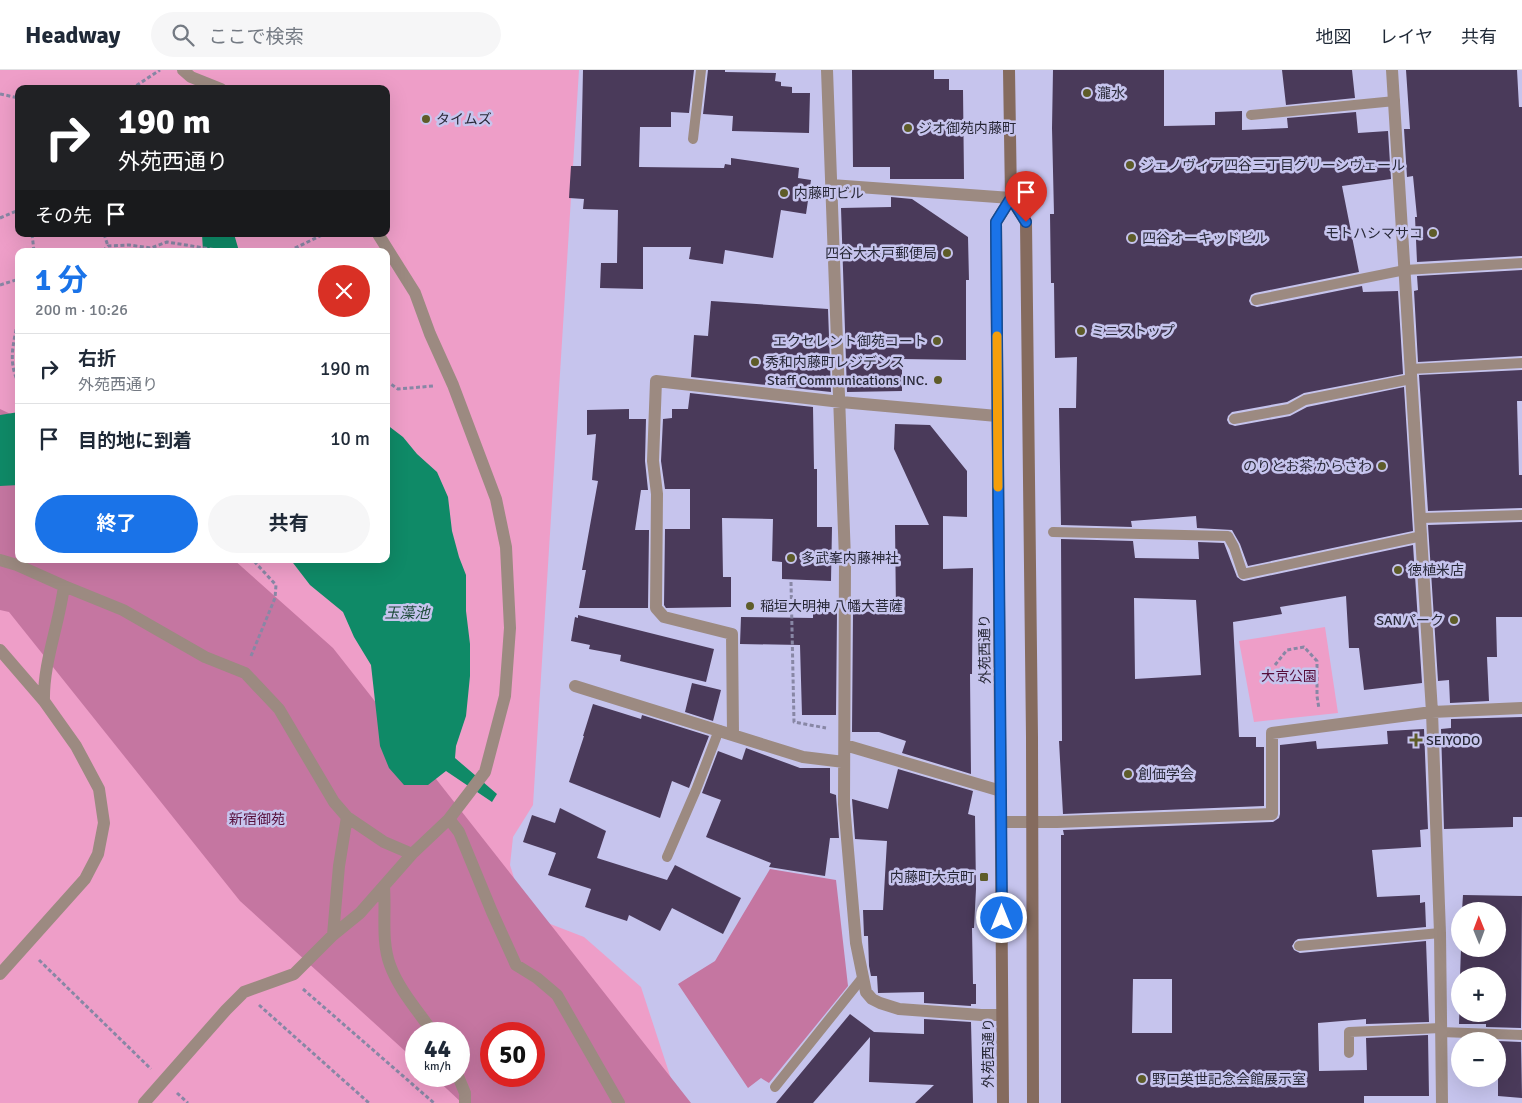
<!DOCTYPE html>
<html lang="ja">
<meta charset="utf-8">
<style>
:root{--surface:#fff;--page:#f6f6f7;--text:#1f2937;--muted:#747a83;--line:#e0e1e3;--accent:#1a73e8}
body{margin:0;font-family:Signika,"Noto Sans JP",sans-serif;background:var(--page);color:var(--text);height:100vh;display:flex;flex-direction:column;font-size:19px;white-space:nowrap}
*{box-sizing:border-box;margin:0}
p{font-size:16px;color:var(--muted)}
.icon{flex:none;width:28px;height:28px;fill:none;stroke:currentColor;stroke-width:2;stroke-linecap:round;stroke-linejoin:round}
.map{position:relative;flex:1;overflow:hidden}
.details{position:absolute;left:15px;top:178px;width:375px;height:315px;display:flex;flex-direction:column;background:var(--surface);border-radius:10px;box-shadow:0 5px 20px #0002}
.details>*{flex:none}
.hud{position:absolute;left:15px;top:15px;width:375px;height:152px;border-radius:10px;box-shadow:0 5px 20px #0002;background:#202124;color:#fff;overflow:hidden}
.needle{width:32px;rotate:359deg}
.controls{position:absolute;left:1451px;top:832px;display:grid;gap:10px}
.controls a{display:grid;place-items:center;width:55px;height:55px;border-radius:50%;background:var(--surface);box-shadow:0 5px 20px #0002;font-size:25px}
.speed{position:absolute;left:405px;top:952px;display:flex;gap:10px;font-size:25px;font-weight:700;text-align:center}
.speed>*{display:grid;place-content:center;width:65px;height:65px;border-radius:50%;background:var(--surface);box-shadow:0 5px 20px #0002;line-height:1}
.speed small{font-size:12px;font-weight:400}
.speed .limit{border:8px solid #d22;background:#fff;color:#111}
.pin{position:absolute;display:grid;place-items:center;width:42px;height:42px;color:#fff;margin:-51px -21px;border-radius:50% 50% 50% 0;rotate:-45deg;box-shadow:0 0 5px #0007}
.pin .icon{rotate:45deg}
.me{position:absolute;width:55px;margin:-28px;rotate:0deg;stroke-linejoin:round;filter:drop-shadow(0 0 4px #0008)}
.turn{display:flex;align-items:center;gap:18px;height:105px;padding:0 20px;font-size:22px}
.turn .icon{width:65px;height:65px;stroke-width:2.5}
.turn b{display:block;font-size:35px;line-height:42px}
.then{display:flex;align-items:center;height:48px;padding:0 20px;background:#0003;gap:10px;font-size:19px}
.round{display:grid;place-items:center;flex:none;width:52px;height:52px;border-radius:26px;background:var(--page)}
.summary{display:flex;align-items:center;justify-content:space-between;height:85px;padding:0 20px}
h1{font-size:30px;font-weight:700;line-height:38px;color:var(--accent)}
.cta{display:flex;gap:10px;margin-top:auto;padding:10px 20px}
.cta a{flex:1;height:58px;border-radius:30px;background:var(--accent);color:#fff;font-size:20px;font-weight:700;line-height:58px;text-align:center}
.cta a+a{background:var(--page);color:var(--text)}
ul{padding:0;list-style:none}
li{display:flex;align-items:center;gap:15px;height:70px;padding:0 20px;border-top:1px solid var(--line)}
li div{flex:1}
li b{display:block;font-size:19px}
li em{font-style:normal}
header{display:flex;align-items:center;gap:30px;box-sizing:border-box;height:70px;padding:0 25px;background:var(--surface);border-bottom:1px solid var(--line)}
header strong{font-size:24px}
nav{display:flex;gap:28px;margin-inline-start:auto;font-size:18px}
.search{width:350px;height:45px;background:var(--page);display:flex;align-items:center;gap:12px;box-sizing:border-box;padding:0 18px;border-radius:28px;color:var(--muted);font-size:19px}
.map>svg:first-child{display:block}
</style>
<header>
<strong>Headway</strong>
<div class="search"><svg class="icon" aria-label="search" viewBox="0 0 24 24"><circle cx="10" cy="10" r="6"/><path d="M15 15l6 6"/></svg>ここで検索</div>
<nav><a>地図</a><a>レイヤ</a><a>共有</a></nav>
</header>
<div class="map">
<svg width="1522" height="1033" viewBox="0 0 1522 1033">
<rect width="100%" height="100%" fill="#c6c4ed"/>
<path fill="#ee9ec8" fill-rule="evenodd" d="M0 0H579L533 735 513 767 510 795 519 824 540 850 584 867 641 917 679 1033H0ZM19 19H386V164H19ZM19 181H386V489H19ZM416 964H459V1006H416ZM491 964H534V1006H491Z
M1325 557 1338 643 1254 652 1239 571Z"/>
<path fill="#c576a1" fill-rule="evenodd" d="M0 339 19 348V489H233L333 578 691 1033H462L433 1006H459V964H416V991L240 831 9 542 0 540ZM491 964H534V1006H491Z
M770 799 836 810 848 916 769 1013 761 1008 748 1018 678 914 715 891Z"/>
<path fill="#0f8a67" d="M202 164H234L239 181H203Z
M19 342V415L0 416V345Z
M386 354 403 367 417 384 437 402 448 427 452 461 459 487 466 505V541L470 574V606L466 646 456 676 455 688 497 724 492 732 446 701 428 715H404L389 698 380 676 371 595 354 567 343 542 310 515 290 489H386Z"/>
<path fill="#4a3a5a" fill-rule="evenodd" d="M583 0H694L689 43 671 42V57H640L639 97 724 98 725 94 731 95V88L799 98 798 108 811 110 806 144 781 140 773 188 725 180 723 194 689 189 691 177H643V219L600 218 601 193H617L618 140 583 139 584 129 569 128 571 96H581Z
M708 0H725V2L776 3 775 11 781 12V16L792 17V23H810L809 63 732 61 733 46 703 44Z
M852 0H934V9H949V20H963L964 109H890V97H853Z
M1053 0H1164V56L1215 55V42L1242 41V60L1288 58 1287 48 1356 42 1358 63 1388 61 1391 109 1342 116 1359 202 1255 223 1251 225 1249 231 1251 235 1257 237 1362 216 1363 222 1398 221 1403 304 1304 323 1287 332 1232 342 1228 346 1227 350 1229 354 1235 356 1290 346 1307 337 1404 317 1413 461 1248 496 1240 474 1232 460 1197 458 1196 446 1131 451 1132 457 1061 455 1059 338H1076L1077 287 1055 288 1054 213H1051L1050 144H1054L1052 58Z
M1282 0H1352L1355 28 1286 35Z
M1406 0H1517L1519 37H1522V186L1417 192 1415 147H1417L1413 106 1407 107 1404 59H1410Z
M891 127 912 129 968 167 969 210H966V290L902 289V321L847 322 841 138 891 137Z
M1522 200V286L1418 292 1414 221 1418 220 1417 206Z
M711 231 828 239 831 322 691 307 694 265 708 266Z
M1522 300V331H1517L1519 405H1522V438L1428 441 1419 305Z
M690 323 813 337 814 399H817V457H832L831 511 782 509V492L772 491 773 449 722 448 723 507H731V537L666 538 664 535 665 459H690V419H665L661 391 663 349 672 348V339H688Z
M629 339V349H646L645 391 648 420H641L635 460H649L648 538H579L586 500H582L598 411 592 410 596 364 587 365V340Z
M895 354 930 355 967 401V447L943 446V499L973 498 972 604H970L971 704 902 683 906 671 879 662H852L853 542 896 541 895 455H929L894 379Z
M1522 452V547H1496L1497 587H1487L1489 631 1450 633 1449 610 1438 611 1428 455Z
M1061 469 1133 471 1135 488 1199 489 1198 472 1224 473 1237 507 1241 510 1244 511 1413 475 1422 613 1364 620 1359 578H1349L1346 526 1280 537 1282 544 1233 552 1239 667H1256V677H1264V736L1063 744 1059 671H1062ZM1134 528 1196 530 1201 605 1135 609Z
M813 542H837L836 645H802L800 575 740 574 741 547 813 548Z
M578 545 714 579 706 612 620 591 621 585 589 579 590 575 571 571 575 547 578 548Z
M692 613 721 620 713 651 685 642Z
M593 634 641 649 642 645 709 666 689 718 672 711 660 748 569 712 584 666H583Z
M1522 647V747H1513V757L1444 759 1441 659 1451 658V649Z
M1424 659 1428 759 1420 760 1421 777 1372 780 1377 827 1420 825V833L1425 832 1426 857 1298 869 1295 871 1292 876 1294 880 1300 883 1426 871 1429 952 1366 954V949L1318 953 1319 1001 1367 1000 1366 968 1428 965 1429 1026H1364V1033H1061V765H1064L1063 760 1273 752 1279 748 1280 744V675L1316 671 1317 679 1388 674 1387 661ZM1133 909H1172V963H1132Z
M746 678 800 698H830V723L836 725 839 768H830L825 806 769 797 771 793 706 767 721 730 702 723 718 681 742 690Z
M898 699 973 721 968 744 975 746 976 819 974 858H972L973 914H976V934H971V936L924 933V922L878 923 877 906H871L869 896 868 866H864L863 840H883L887 771 855 769 852 729 888 739Z
M560 738 606 761 597 788 667 810 675 795 741 828 723 864 672 838 660 861 629 845 627 851 585 837 591 819 548 805 556 783 523 772 532 745 555 753Z
M1463 825 1522 826 1521 958 1486 957V954H1459L1460 924V944H1498V906H1460L1461 879H1498V841H1462Z
M850 944 874 962 924 964V949L971 952 973 1033H915L934 1015 869 1012 870 967 813 1033H776Z
M1498 971 1521 972 1522 1028 1498 1026Z"/>
<g fill="none" stroke-linecap="round" stroke-linejoin="round">
<path stroke="#8887a5" stroke-width="3" stroke-dasharray="4 2.5" stroke-linecap="butt" d="M131 19 160 0
M0 24 19 28
M0 148 19 140
M32 164 34 181
M104 164 108 176
M103 181 108 176 129 175 151 178 167 172 223 181
M289 181 324 164
M0 215 19 209
M19 240C17 267 5 287 19 314
M386 311 398 319 433 316
M791 512 794 652 826 658
M251 586 275 528 276 515 252 489
M1275 595 1287 580 1304 577 1317 591V626L1319 639
M39 890 151 999
M303 919 434 1033
M259 935 369 1033
M177 1023 188 1033"/>
<path stroke="#9c8a81" stroke-width="10" d="M1251 45 1395 31
M693 69 701 0
M1256 230 1405 200 1522 193
M1411 299 1522 293
M1234 349 1289 339 1305 330 1411 309
M1421 448 1522 445
M1053 462 1228 466 1234 477 1243 504 1422 466
M667 787 696 720 719 660
M1299 876 1440 863
M1441 962 1522 965
M1349 983V962L1441 958
M775 1017 863 907"/>
<path stroke="#9c8a81" stroke-width="12" d="M183 0 191 7 221 19
M827 0 845 489 844 734 856 873 866 922 872 929 880 933 899 939 981 945H1002
M1392 0 1432 642 1440 863 1442 1033
M831 115 1011 128
M378 164 415 223 430 264 453 315 496 429 506 477 510 558 505 626 485 702 449 749 459 762 492 842 516 895 537 908 557 925 619 1033
M0 490 17 495 64 516 123 540 205 587 245 603 279 639 334 732 347 747 384 772 412 784
M0 580 44 631 76 676 99 719 104 753 98 784 85 809 0 904
M575 616 803 687 844 692
M44 631C43 593 59 555 64 516
M733 664 732 564 664 547 656 538 657 424 653 391 656 311 841 332 997 346
M845 675 1001 721
M1001 752H1057L1272 744V663L1432 642 1522 638
M384 817C386 842 381 871 390 895 399 920 419 942 434 964
M333 865 360 843 412 784 449 749
M458 1006 465 1023V1033
M144 1033 226 940 244 922 294 904 333 865 339 796 347 747"/>
<path stroke="#856b5e" stroke-width="12" d="M1009 0 1011 128 1026 152 1032 667 1033 1033
M1003 1033 996 152 1011 128"/>
</g>
<g fill="none" stroke-linecap="round" stroke-linejoin="round">
<defs>
<path id="route" d="M1002 848 996 152 1011 128 1026 152"/>
</defs>
<use href="#route" stroke="#114b97" stroke-width="12"/>
<use href="#route" stroke="#1a73e8" stroke-width="9"/>
<path stroke="#f59e0b" stroke-width="9" d="M997 266 998 417"/>
</g>
<g fill="#5e5c29" stroke="#c6c4ed" stroke-width="2">
<circle cx="1087" cy="23" r="5"/>
<circle cx="426" cy="49" r="5"/>
<circle cx="908" cy="58" r="5"/>
<circle cx="1130" cy="95" r="5"/>
<circle cx="784" cy="123" r="5"/>
<circle cx="1433" cy="163" r="5"/>
<circle cx="1132" cy="168" r="5"/>
<circle cx="947" cy="183" r="5"/>
<circle cx="1081" cy="261" r="5"/>
<circle cx="937" cy="271" r="5"/>
<circle cx="755" cy="292" r="5"/>
<circle cx="938" cy="310" r="5"/>
<circle cx="1382" cy="396" r="5"/>
<circle cx="791" cy="488" r="5"/>
<circle cx="1398" cy="500" r="5"/>
<circle cx="750" cy="536" r="5"/>
<circle cx="1454" cy="550" r="5"/>
<path d="M1413.5 662.5h5v5h5v5h-5v5h-5v-5h-5v-5h5z"/>
<circle cx="1128" cy="704" r="5"/>
<rect x="979" y="802" width="10" height="10" rx="2.5"/>
<circle cx="1142" cy="1009" r="5"/>
</g>
<g text-anchor="middle" dominant-baseline="central" stroke-width="5" stroke-linejoin="round" paint-order="stroke">
<g font-size="14" fill="#282837" stroke="#c6c4ed" text-anchor="start">
<text x="1097" y="23">瀧水</text>
<text x="436" y="49">タイムズ</text>
<text x="918" y="58">ジオ御苑内藤町</text>
<text x="1140" y="95">ジェノヴィア四谷三丁目グリーンヴェール</text>
<text x="794" y="123">内藤町ビル</text>
<text x="1423" y="163" text-anchor="end">モトハシマサコ</text>
<text x="1142" y="168">四谷オーキッドビル</text>
<text x="937" y="183" text-anchor="end">四谷大木戸郵便局</text>
<text x="1091" y="261">ミニストップ</text>
<text x="927" y="271" text-anchor="end">エクセレント御苑コート</text>
<text x="765" y="292">秀和内藤町レジデンス</text>
<text x="928" y="310" text-anchor="end">Staff Communications INC.</text>
<text x="1372" y="396" text-anchor="end">のりとお茶 からさわ</text>
<text x="801" y="488">多武峯内藤神社</text>
<text x="1408" y="500">徳植米店</text>
<text x="760" y="536">稲垣大明神 八幡大菩薩</text>
<text x="1444" y="550" text-anchor="end">SANパーク</text>
<text x="1426" y="670">SEIYODO</text>
<text x="1138" y="704">創価学会</text>
<text x="974" y="807" text-anchor="end">内藤町大京町</text>
<text x="1152" y="1009">野口英世記念会館展示室</text>
</g>
<g font-size="14" fill="#282837" stroke="#c6c4ed">
<text transform="translate(985 579) rotate(-91)">外苑西通り</text>
<text transform="translate(988 983) rotate(-90)">外苑西通り</text>
</g>
<g font-size="14" fill="#560e3b" stroke="#c6c4ed">
<text x="1289" y="606">大京公園</text>
<text x="257" y="749">新宿御苑</text>
</g>
<g font-size="15" font-style="italic" fill="#1f4b3b" stroke="#c6c4ed">
<text x="407" y="543">玉藻池</text>
</g>
</g>
</svg>
<div class="controls">
<a><svg class="needle" viewBox="-14 -14 28 28"><path d="M0-13l5 13h-10z" fill="#e53935"/><path d="M0 13l5-13h-10z" fill="#747a83"/></svg></a>
<a>+</a>
<a>−</a>
</div>
<div class="speed"><div>44<small>km/h</small></div><div class="limit">50</div></div>
<div class="pin" style="left:1026px;top:152px;background:#d93025"><svg class="icon" aria-label="arrive" viewBox="0 0 24 24"><path d="M6 21V4h12l-3 4 3 4H6"/></svg></div>
<svg class="me" style="left:1002px;top:848px" viewBox="-20 -20 40 40"><circle r="17" fill="#1a73e8" stroke="#fff" stroke-width="3"/><path d="M0-11L8 9 0 5-8 9z" fill="#fff"/></svg>
<div class="hud">
<div class="turn"><svg class="icon" aria-label="right" viewBox="0 0 24 24"><path d="M7 20v-9h11M14 6l5 5-5 5"/></svg><div><b>190 m</b>外苑西通り</div></div>
<div class="then">その先<svg class="icon" aria-label="arrive" viewBox="0 0 24 24"><path d="M6 21V4h12l-3 4 3 4H6"/></svg></div>
</div>
<section class="details">
<div class="summary"><div><h1>1 分</h1><p>200 m · 10:26</p></div><a class="round" style="background:#d93025;color:#fff"><svg class="icon" aria-label="close" viewBox="0 0 24 24"><path d="M6 6l12 12M18 6L6 18"/></svg></a></div>
<ul>
<li><svg class="icon" aria-label="right" viewBox="0 0 24 24"><path d="M7 20v-9h11M14 6l5 5-5 5"/></svg><div><b>右折</b><p>外苑西通り</p></div><em>190 m</em></li>
<li><svg class="icon" aria-label="arrive" viewBox="0 0 24 24"><path d="M6 21V4h12l-3 4 3 4H6"/></svg><div><b>目的地に到着</b></div><em>10 m</em></li>
</ul>
<div class="cta"><a>終了</a><a>共有</a></div>
</section>
</div>
